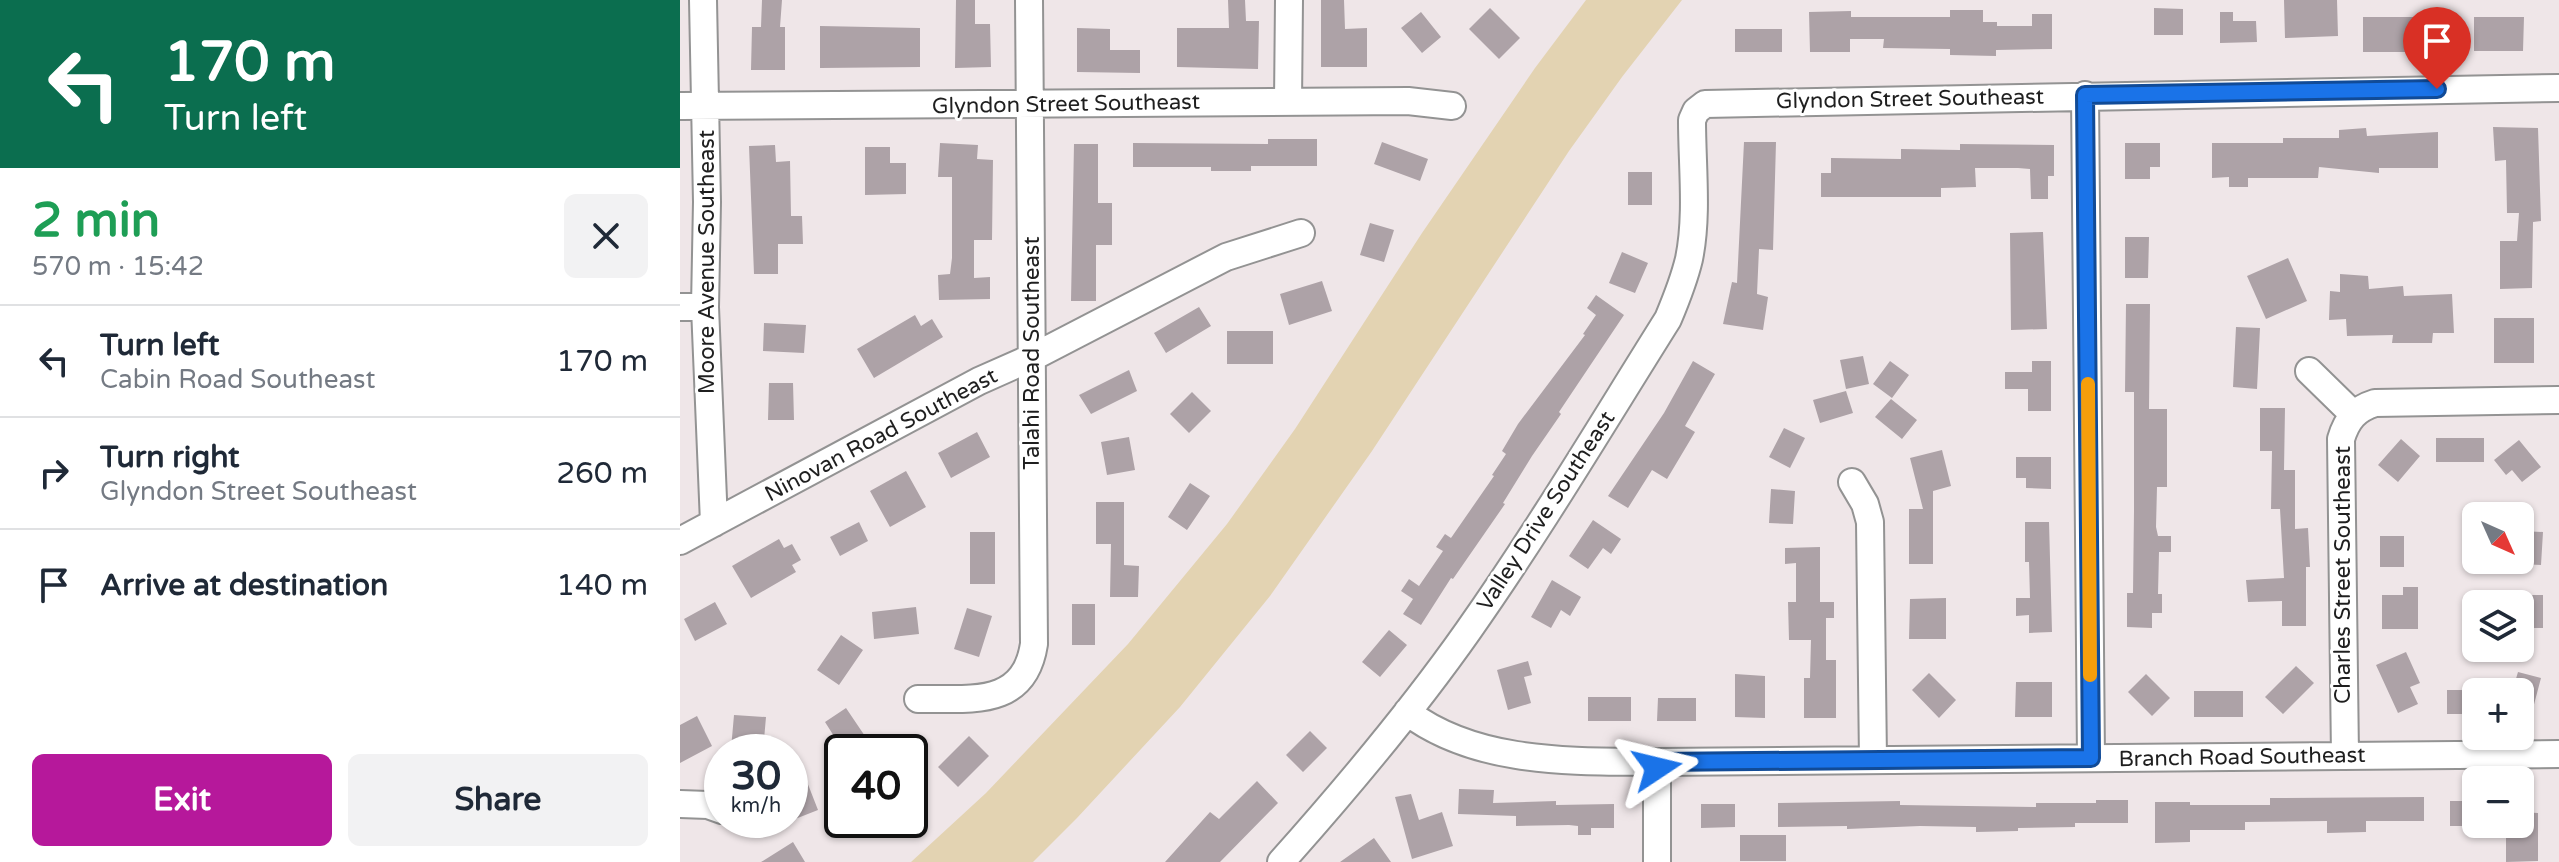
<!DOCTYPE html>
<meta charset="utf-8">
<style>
:root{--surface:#fff;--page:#f2f2f3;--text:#1f2937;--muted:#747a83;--line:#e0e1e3;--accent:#b6189b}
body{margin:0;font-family:"Varela Round",sans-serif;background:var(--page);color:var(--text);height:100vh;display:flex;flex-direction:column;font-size:30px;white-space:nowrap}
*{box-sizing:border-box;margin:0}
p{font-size:26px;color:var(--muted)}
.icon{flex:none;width:44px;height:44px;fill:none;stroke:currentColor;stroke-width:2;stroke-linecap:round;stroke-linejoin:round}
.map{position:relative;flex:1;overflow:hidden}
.drawer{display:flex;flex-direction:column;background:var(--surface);width:680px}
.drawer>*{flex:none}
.top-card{background:#0b6e4f;color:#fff;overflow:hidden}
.needle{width:52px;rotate:135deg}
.buttons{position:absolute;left:1782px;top:502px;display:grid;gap:16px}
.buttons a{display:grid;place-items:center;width:72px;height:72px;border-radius:12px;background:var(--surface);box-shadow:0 2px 6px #0004;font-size:40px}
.speed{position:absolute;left:24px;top:734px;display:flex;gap:16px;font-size:40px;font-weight:700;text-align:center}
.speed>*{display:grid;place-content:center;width:104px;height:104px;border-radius:50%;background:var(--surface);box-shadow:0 2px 6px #0004;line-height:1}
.speed small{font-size:20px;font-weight:400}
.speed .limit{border:4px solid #111;border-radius:12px;background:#fff;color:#111}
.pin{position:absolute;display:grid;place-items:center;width:68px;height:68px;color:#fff;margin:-82px -34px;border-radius:50% 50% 50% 0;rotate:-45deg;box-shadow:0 0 8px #0007}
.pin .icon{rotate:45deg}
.me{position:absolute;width:88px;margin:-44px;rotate:80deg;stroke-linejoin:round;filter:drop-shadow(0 0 6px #0008)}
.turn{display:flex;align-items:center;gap:28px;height:168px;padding:0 32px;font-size:36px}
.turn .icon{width:104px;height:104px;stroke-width:2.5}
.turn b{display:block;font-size:56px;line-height:68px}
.round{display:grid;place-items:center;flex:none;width:84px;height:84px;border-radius:12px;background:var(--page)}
.head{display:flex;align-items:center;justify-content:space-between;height:136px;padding:0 32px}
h1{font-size:48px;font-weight:700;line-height:60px;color:#1e9e55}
.primary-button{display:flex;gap:16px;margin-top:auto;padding:16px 32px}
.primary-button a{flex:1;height:92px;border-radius:12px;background:var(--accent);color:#fff;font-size:32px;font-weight:700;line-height:92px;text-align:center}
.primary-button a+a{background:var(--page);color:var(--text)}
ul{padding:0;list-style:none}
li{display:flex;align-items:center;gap:24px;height:112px;padding:0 32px;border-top:2px solid var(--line)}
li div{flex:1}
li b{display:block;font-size:30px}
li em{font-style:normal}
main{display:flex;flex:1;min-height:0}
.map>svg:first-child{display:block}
</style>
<main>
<section class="drawer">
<div class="top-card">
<div class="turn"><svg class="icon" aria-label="left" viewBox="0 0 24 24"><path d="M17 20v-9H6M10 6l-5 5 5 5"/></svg><div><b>170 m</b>Turn left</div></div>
</div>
<div class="head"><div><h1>2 min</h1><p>570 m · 15:42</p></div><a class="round"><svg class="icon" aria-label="close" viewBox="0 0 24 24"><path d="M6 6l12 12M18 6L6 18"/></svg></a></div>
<ul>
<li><svg class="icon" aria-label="left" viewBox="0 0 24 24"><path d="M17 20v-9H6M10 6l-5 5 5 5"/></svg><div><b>Turn left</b><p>Cabin Road Southeast</p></div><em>170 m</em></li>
<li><svg class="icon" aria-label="right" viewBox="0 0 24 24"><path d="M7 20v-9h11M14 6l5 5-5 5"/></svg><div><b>Turn right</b><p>Glyndon Street Southeast</p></div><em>260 m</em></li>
<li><svg class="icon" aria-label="arrive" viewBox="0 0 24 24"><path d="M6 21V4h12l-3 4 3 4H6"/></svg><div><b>Arrive at destination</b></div><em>140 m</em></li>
</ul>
<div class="primary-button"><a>Exit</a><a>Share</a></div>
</section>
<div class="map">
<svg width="1879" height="862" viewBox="0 0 1879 862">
<rect width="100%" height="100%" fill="#efe6e8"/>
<path fill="#e3d3b2" d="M906 0H1002L942 77 889 151 692 451 590 596 500 707 397 818 353 862H231L306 793 448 644 547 524 615 429 742 233 855 68Z"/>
<path fill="#ada2a7" d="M82 0H102L100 27H105V70H71L72 27H81Z
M276 0H295V24H310L311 67 275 68Z
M548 0H565L566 21H579L578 69 497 67V28H549Z
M641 0H664L665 29 687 28V67H641Z
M1604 0H1657L1658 36 1605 38Z
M810 8 840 38 819 59 789 29Z
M1474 8 1503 9V35H1474Z
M1270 10H1303V22H1317V26H1352V14H1372V49L1316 50V56L1270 55V49L1203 48 1204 39H1170V52H1130L1129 12 1171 11V17H1270Z
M741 12 761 37 742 53 721 28Z
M1540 12H1553V21H1576L1577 42 1540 43Z
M1683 17H1734V52H1683Z
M1794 17H1844L1843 51H1794Z
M140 26 240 28V67L140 68Z
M397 28 430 29V50H460V73L397 72Z
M1055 29H1102V52H1055Z
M1813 127 1858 128 1861 221 1853 222 1852 288 1820 289V241H1837L1839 213H1827L1826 160 1815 161Z
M1686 128 1687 136 1758 132V168H1699V173L1639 167 1638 178H1568V187H1549V177L1532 178V143H1603V138H1659V130Z
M588 139H637V166H571V171H531V167H453V143L588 144Z
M702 142 748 159 740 181 694 164Z
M1064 142H1096L1093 250 1079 249 1077 294 1088 297 1083 330 1043 324 1052 282 1057 283Z
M260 143 298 145 297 159 313 160 312 240H294V278L310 277V299L259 300 258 275 270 274 272 258V177H258Z
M1445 143H1480V167H1470V179H1445Z
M394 144H418V203H432V245H416V301H391Z
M1280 144 1374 145V176H1368V199H1351L1350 169 1338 168H1295L1296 187 1261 188V197H1141V173H1151V158L1221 159V149L1280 150Z
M95 145 96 162 110 161 111 216H122L123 244H98V274H74L69 146Z
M185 147H210V163H226V194L185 195Z
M948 172H972V205H948Z
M690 223 714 230 704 262 680 255Z
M1363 232 1367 329 1331 330 1330 233Z
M1445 237H1469L1468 278H1445Z
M942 252 968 263 955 293 929 283Z
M1608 258 1627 301 1586 319 1567 276Z
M1660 274 1688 276 1689 289 1723 286 1724 296 1772 294 1774 333H1753L1752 343H1712L1713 335 1667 336 1666 319 1649 320 1650 291 1660 292Z
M642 281 652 311 609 325 600 294Z
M916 295 944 315 879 412 881 414 852 456 823 503 825 504 773 579 771 578 741 625 723 614 733 599 721 591 729 579 739 586 763 551 756 547 765 534 771 538 814 476 812 475 826 454 822 451 838 424 905 335 903 334 916 315 907 308Z
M1446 304H1470L1469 409H1487V487H1477L1476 527 1478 536H1491V552H1479L1478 594H1482V613H1472V628L1447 627V593H1453L1454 511V392H1445Z
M519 307 531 326 486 353 474 333Z
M235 315 241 326 252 319 263 337 194 378 177 349Z
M1814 318H1854V363H1814Z
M84 323 126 325 124 353 83 351Z
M1556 327 1580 328 1577 389 1553 387Z
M547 331H593V364H547Z
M1183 356 1189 384 1166 389 1160 360Z
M1013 361 1035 374 1005 426 1015 432 987 479 972 470 948 508 928 496 984 413Z
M1210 361 1229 375 1212 398 1193 384Z
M1352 361H1371V411H1348V389H1325V372H1352Z
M449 370 457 391 411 414 399 395Z
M89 383H113L114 420H88Z
M1166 391 1173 413 1140 423 1133 400Z
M512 392 531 411 509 433 490 414Z
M1211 399 1237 420 1222 439 1195 417Z
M1580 408H1605L1604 470H1615V529L1628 528 1630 567H1626V626H1602V601L1568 602 1566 580 1604 578 1600 509H1591L1592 451H1580Z
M1104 428 1125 438 1110 468 1089 457Z
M297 432 310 457 271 478 258 453Z
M449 437 455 470 427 475 421 442Z
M1756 438H1804V462H1756Z
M1721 439 1740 456 1718 482 1698 465Z
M1839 440 1861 467 1842 482 1832 470 1826 475 1814 460Z
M1262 450 1271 486 1253 491V564H1229V509H1243L1230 458Z
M1336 457H1371V489L1346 488V478H1336Z
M226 471 246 507 210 527 190 491Z
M510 483 530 496 507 530 488 517Z
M1091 489 1115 491 1113 524 1089 523Z
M416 502H444V565L459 566 458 597H430L431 544H416Z
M913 520 941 539 931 554 923 548 908 569 889 556Z
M179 522 188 541 160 556 150 537Z
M1345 522H1369L1372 632 1349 633V615L1336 616V598H1350L1349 562H1345Z
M1840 531 1863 532 1861 565 1840 564Z
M290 532H315V584H290Z
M1700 536H1724V567H1700Z
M99 539 104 548 112 544 121 560 112 565 116 572 71 598 52 566Z
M1140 547V602H1154V618H1146V660H1156V718H1124V678H1130L1131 640H1109L1108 602H1116V563L1105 564V548Z
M872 580 901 597 890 616 881 610 871 628 851 617Z
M1723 587H1738V629H1702V595H1723Z
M1840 595H1863V628H1840Z
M1266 598V639H1229L1230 599Z
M35 602 47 624 15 641 4 619Z
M392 604H415V645H392Z
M236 607 239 634 194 639 192 612Z
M287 608 312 616 299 657 274 649Z
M709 630 727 645 700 677 682 662Z
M161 635 183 650 159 685 137 670Z
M1726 652 1740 683 1730 687 1738 704 1718 713 1696 665Z
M848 661 852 675 844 677 851 703 828 710 817 670Z
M1616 666 1634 683 1603 714 1585 697Z
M1838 672 1861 678 1852 712 1840 708V692H1832Z
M1249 673 1276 700 1259 718 1232 690Z
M1055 674 1085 676V718L1055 717Z
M1466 674 1490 698 1472 716 1448 692Z
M1336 682H1372V717H1335Z
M1767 690H1796V714H1767Z
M1514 691H1563V717H1514Z
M908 697H951V721H908Z
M978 698H1016V721H977Z
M166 708 191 745 180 752H164L145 722Z
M54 715 86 717 83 751 51 749Z
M17 716 32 746 0 763V725Z
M630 731 647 748 623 772 606 755Z
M289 736 309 756 278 787 258 767Z
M122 769 138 810 110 821V773Z
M577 781 598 803 540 862H485L530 812 539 819Z
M779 789 814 790 813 803 876 801V805L934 804V828H911V835H898V826L889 825 836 826V816L778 814Z
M731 794 739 820 762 812 773 846 732 859 715 797Z
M1744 797V821H1686V832L1647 833V821L1565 822V830H1510V842L1475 843V802H1510V805H1590V798Z
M1416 800H1448V823H1395V827L1338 828V831L1296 832V827L1240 826 1167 829V826L1098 827V803L1220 801V805L1356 807V803H1416Z
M1770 801H1796V826H1770Z
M1021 804H1055V827L1021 828Z
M1840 812 1858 813V861L1826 862V824H1840Z
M1060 835H1106V861H1060Z
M694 838 711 862H660Z
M113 842 125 862H81Z"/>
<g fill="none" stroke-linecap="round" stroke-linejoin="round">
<defs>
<path id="minor" d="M23 0 27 202 25 307 34 523
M1405 95 1411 758
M608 102 609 0
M0 106 728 101 772 106
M0 307H25
M1629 371 1673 414
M1172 482 1185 504 1190 522 1193 760
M0 541 299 381 353 357 546 257 621 233
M238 699C289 698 344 709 354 644L349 0
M727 712C797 765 893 761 977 762L1879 754
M1665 756 1661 439C1667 419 1676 409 1695 403L1879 400
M977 762V862
M0 804 28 805 42 810
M601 862C667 788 731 712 788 631 859 530 922 424 988 319 996 300 1004 280 1009 259 1018 215 1012 166 1012 120L1016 111 1025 104 1879 88"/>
</defs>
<use href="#minor" stroke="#939393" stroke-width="30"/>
<use href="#minor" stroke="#fff" stroke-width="26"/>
</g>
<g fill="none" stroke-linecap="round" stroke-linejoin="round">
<defs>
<path id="route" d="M977 768V762L1411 758 1405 95 1757 89"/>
</defs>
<use href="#route" stroke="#114b97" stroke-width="20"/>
<use href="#route" stroke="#1a73e8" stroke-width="14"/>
<path stroke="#f59e0b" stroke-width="14" d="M1408 384 1410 675"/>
</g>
<g text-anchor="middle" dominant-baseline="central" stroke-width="6" stroke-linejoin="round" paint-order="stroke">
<g font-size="22" fill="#1f1f1f" stroke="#fff">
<text transform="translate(1230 99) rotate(-1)">Glyndon Street Southeast</text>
<text transform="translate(386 104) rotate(-1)">Glyndon Street Southeast</text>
<text transform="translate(27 262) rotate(-90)">Moore Avenue Southeast</text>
<text transform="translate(352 353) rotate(-90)">Talahi Road Southeast</text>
<text transform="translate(201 435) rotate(-28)">Ninovan Road Southeast</text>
<text transform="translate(866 511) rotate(-57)">Valley Drive Southeast</text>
<text transform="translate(1663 575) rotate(-90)">Charles Street Southeast</text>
<text transform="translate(1562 757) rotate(-1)">Branch Road Southeast</text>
</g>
</g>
</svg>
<div class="buttons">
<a><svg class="needle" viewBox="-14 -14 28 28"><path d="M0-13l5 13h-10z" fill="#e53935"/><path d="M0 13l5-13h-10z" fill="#747a83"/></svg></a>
<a><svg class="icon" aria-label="layers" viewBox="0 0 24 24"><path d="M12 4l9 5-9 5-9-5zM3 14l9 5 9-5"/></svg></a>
<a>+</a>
<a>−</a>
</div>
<div class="speed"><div>30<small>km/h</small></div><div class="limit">40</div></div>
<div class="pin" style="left:1757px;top:89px;background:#d93025"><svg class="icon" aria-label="arrive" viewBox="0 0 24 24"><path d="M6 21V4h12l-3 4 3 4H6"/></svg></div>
<svg class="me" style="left:977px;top:768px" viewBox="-20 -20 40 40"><path d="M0-17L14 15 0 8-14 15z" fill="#1a73e8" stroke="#fff" stroke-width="4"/></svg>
</div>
</main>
